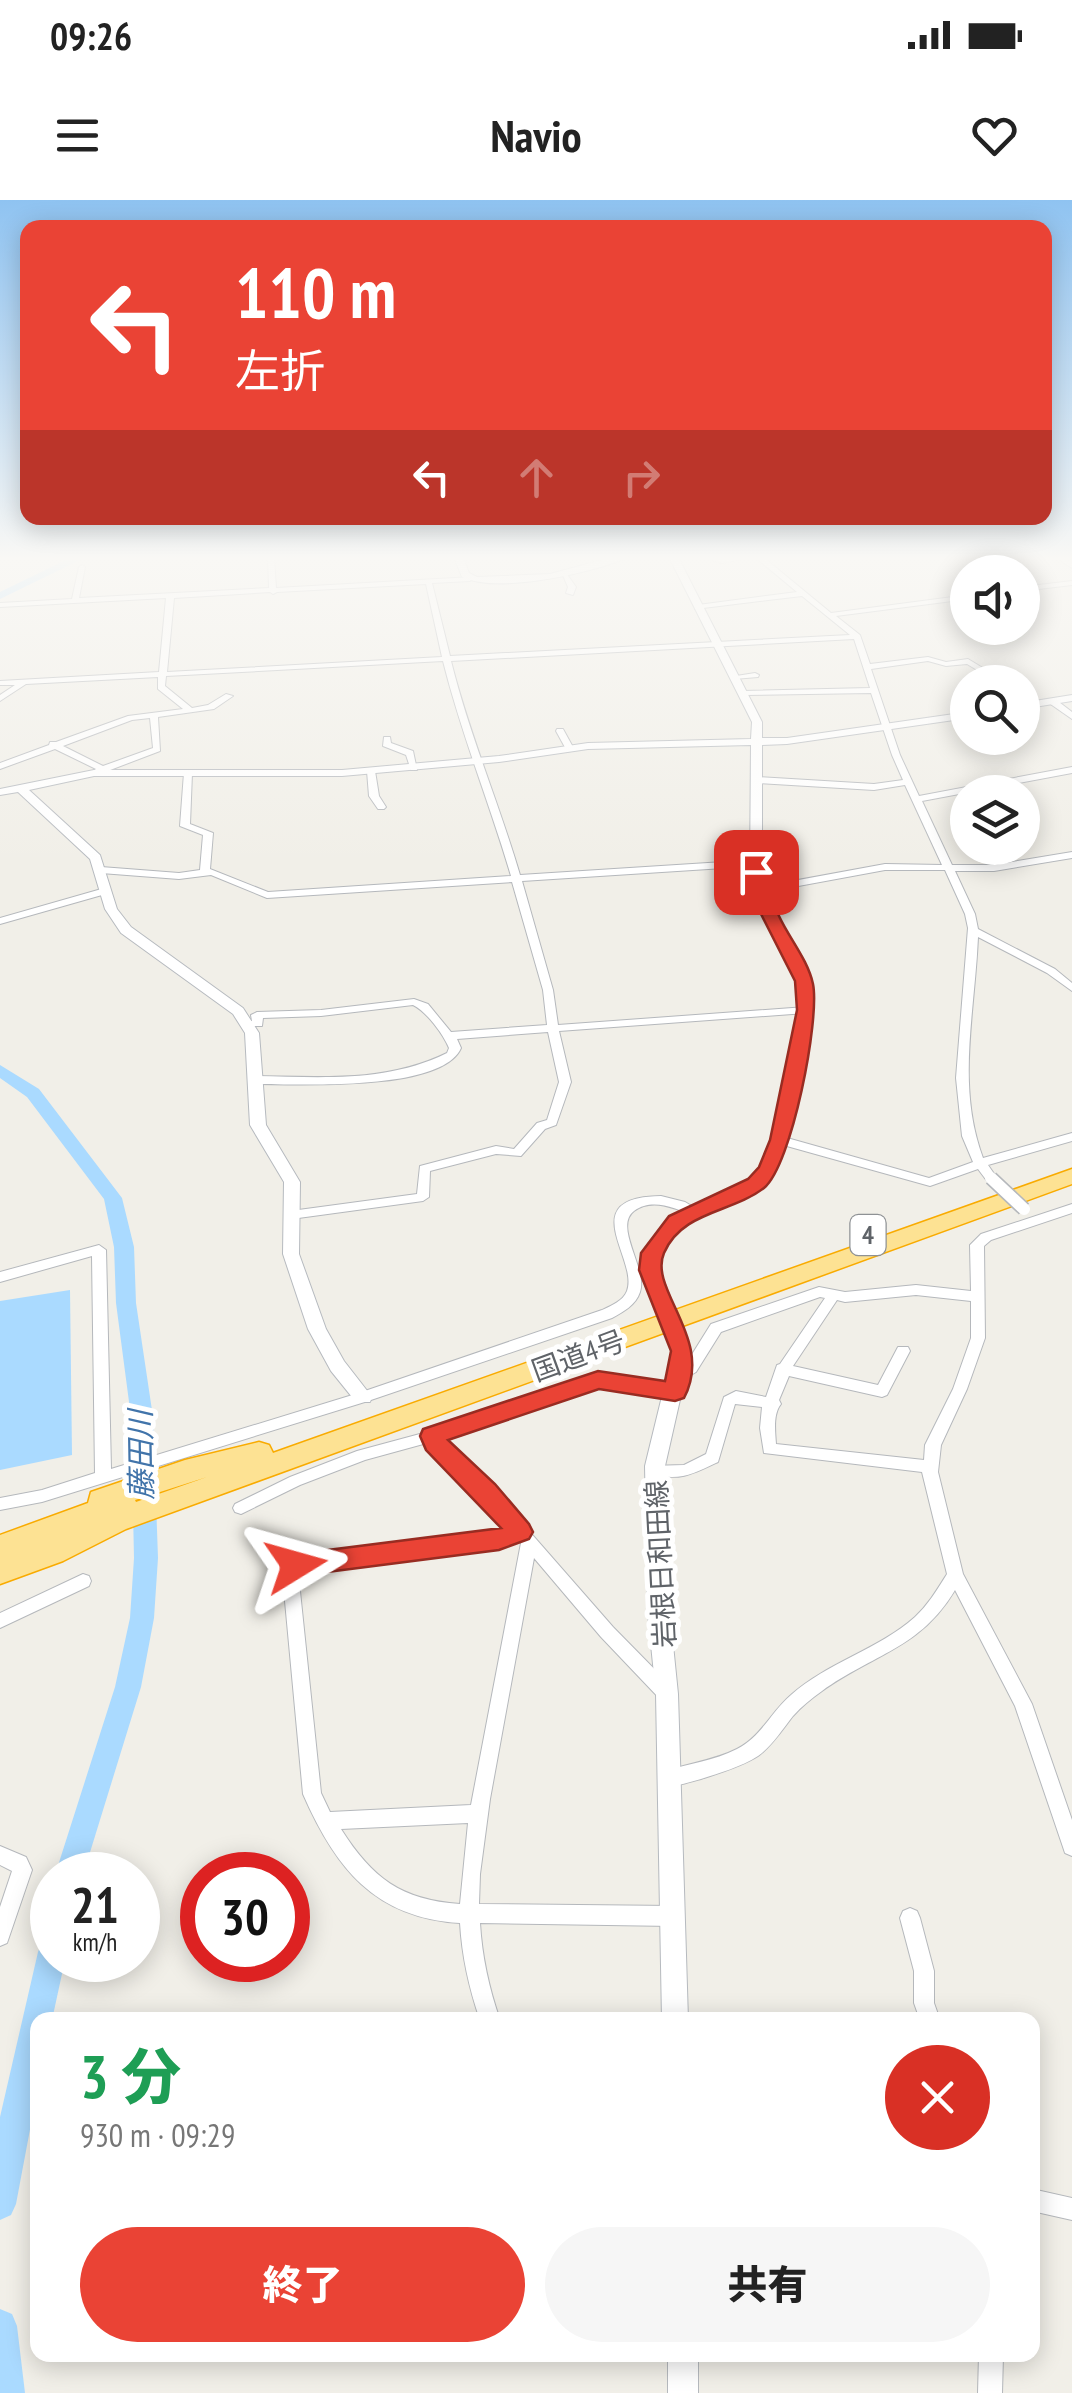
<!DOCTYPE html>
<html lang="ja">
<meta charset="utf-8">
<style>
:root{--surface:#fff;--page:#f6f6f6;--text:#222;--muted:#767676;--accent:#ea4335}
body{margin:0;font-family:"PT Sans Narrow","Noto Sans JP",sans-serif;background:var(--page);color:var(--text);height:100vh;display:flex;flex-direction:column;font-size:38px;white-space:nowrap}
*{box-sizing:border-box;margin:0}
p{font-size:32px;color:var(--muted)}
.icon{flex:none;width:55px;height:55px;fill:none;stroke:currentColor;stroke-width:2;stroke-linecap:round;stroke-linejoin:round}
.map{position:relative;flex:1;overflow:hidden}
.details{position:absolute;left:30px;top:1812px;width:1010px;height:350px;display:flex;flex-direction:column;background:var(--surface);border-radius:20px;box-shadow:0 5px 25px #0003}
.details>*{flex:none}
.banner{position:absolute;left:20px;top:20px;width:1032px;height:305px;border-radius:20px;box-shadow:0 5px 25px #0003;background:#ea4335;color:#fff;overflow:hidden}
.tools{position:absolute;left:950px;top:355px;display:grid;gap:20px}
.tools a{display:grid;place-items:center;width:90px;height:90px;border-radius:50%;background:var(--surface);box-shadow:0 5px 25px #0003;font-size:50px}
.speed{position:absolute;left:30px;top:1652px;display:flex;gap:20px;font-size:50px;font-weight:700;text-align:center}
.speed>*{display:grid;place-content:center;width:130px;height:130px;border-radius:50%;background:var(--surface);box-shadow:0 5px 25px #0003;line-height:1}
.speed small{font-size:25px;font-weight:400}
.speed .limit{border:15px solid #d22;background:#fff;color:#111}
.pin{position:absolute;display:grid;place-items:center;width:85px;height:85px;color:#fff;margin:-42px;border-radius:20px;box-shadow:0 5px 15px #0006}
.me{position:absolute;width:110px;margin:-55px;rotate:82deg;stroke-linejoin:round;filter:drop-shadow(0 0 8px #0008)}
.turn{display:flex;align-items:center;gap:35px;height:210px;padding:0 50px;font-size:45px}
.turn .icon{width:130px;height:130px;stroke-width:2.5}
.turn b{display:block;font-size:70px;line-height:85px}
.lanes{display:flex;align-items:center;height:95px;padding:0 50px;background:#0003;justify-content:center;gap:50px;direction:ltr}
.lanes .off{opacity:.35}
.round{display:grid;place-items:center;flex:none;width:105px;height:105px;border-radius:52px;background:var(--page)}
.overview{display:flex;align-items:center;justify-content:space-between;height:170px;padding:0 50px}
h1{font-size:60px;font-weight:800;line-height:75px;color:#1e9e55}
.primary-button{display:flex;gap:20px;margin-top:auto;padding:20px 50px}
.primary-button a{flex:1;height:115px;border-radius:60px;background:var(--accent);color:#fff;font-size:40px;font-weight:800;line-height:115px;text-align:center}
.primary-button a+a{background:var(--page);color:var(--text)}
.status{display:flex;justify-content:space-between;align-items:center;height:70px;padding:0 50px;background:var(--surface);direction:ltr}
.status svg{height:28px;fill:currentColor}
header{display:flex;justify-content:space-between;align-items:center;height:130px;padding:0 50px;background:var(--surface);font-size:45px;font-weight:800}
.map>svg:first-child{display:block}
</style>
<div class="status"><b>09:26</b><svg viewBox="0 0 49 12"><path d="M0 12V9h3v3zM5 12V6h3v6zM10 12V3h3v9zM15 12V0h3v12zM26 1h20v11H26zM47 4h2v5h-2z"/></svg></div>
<header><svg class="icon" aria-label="menu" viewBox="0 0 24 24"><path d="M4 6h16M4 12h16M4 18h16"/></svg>Navio<svg class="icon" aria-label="heart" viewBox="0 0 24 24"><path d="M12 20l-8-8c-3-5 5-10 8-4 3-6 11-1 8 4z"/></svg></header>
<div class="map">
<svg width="1072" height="2193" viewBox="0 0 1072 2193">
<rect width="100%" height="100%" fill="#f1efe8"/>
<path fill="#aadaff" d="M70 1090 72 1255 0 1270V1101Z"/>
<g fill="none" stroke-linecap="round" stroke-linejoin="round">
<path fill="#aadaff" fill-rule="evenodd" d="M72 357H86L0 399V392Z
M0 865 39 889 122 998 134 1047 136 1103 153 1217 158 1358 154 1418 141 1487 83 1675H55L115 1487 130 1418 134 1358 131 1217 116 1103 114 1047 104 999 27 897 0 878Z
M52 1738V1760H65L52 1820H38V1887L16 2004 11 2015 0 2020V1917L38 1752 42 1742Z
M0 2109 12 2114 17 2126 25 2193H0Z"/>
<defs>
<path id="street" d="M268 357H274L276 388 473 377 470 381 432 383 450 456 850 435 802 396 695 409V405H698L797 392 755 357H763L831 413 968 395V399L836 416 860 435 870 464 928 457 946 462 968 459 1006 482H997L967 464 946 466 928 461 871 469 900 555 919 596 1072 567V573L922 601 952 665H994L1072 652V658L994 671H955L975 714 978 729 1055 769 1072 783V791L1047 773 978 737C975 812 956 886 983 958L1072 933V941L988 965 997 978 995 981H987L978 969 930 986 776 943 774 940 780 936 929 978 973 962 962 936 956 878 968 728 965 714 945 670H885L760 693 755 690 760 687 885 664 942 665 905 585 874 590 756 583 752 580 756 577 874 584 903 580 892 555 871 493 743 495 739 493 743 491 870 488 854 439 451 461C469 534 499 603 520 675L755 660 760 663 755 666 522 681 553 790 558 825 806 807 812 810 806 813 559 831 571 882 556 925 545 929 521 956 496 954 430 971 429 997 423 1001 291 1019 286 1018 285 1015 286 1012 291 1011 417 994 420 966 496 946 514 949 537 923 547 920 559 882 548 832 457 839 461 848C442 892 297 884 255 884L249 880 255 876C321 877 386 883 447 853L449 848C443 834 427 812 413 805L321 816 263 818 262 826H245V822L252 821 251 815 257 812 321 810 414 799 428 804 451 832 547 825 543 790 512 682 267 698 211 675 179 679 101 673 96 670 101 667 179 673 200 670 203 635 180 626 184 573 188 570 192 573 190 624 213 633 210 669 268 692 511 676C490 604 461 534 443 461L166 476 165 486 192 508 208 505 226 494 233 496 214 509 158 517 160 551 97 575 90 573 96 569 55 549 0 569V563L49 545 50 542H56L128 516 183 509 158 489V477L26 484 0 501V495L15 485H0V481L159 472 166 398 0 407V403L72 399 79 367 82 365 85 367 79 398 269 388ZM426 384 442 457 167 472 174 398 270 392 273 394 277 392ZM150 518 153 548 103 566 63 546 132 520Z
M703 357H753L722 363Z
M1055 357H1063L1072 363V368Z
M562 373H566L576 387 573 395 566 393 568 387Z
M1072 381V385L1022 391V387Z
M755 473 759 475 758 477 734 479 730 477Z
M1049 499H1055L1072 512V519L1049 503Z
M557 529H563L574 549 573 551H567L556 531Z
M384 537H390L391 543 413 551 417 570H411L406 555 383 546Z
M371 568 375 571 379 596 386 607 384 609H378L369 596 367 571Z
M105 688 110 691 109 693 0 724V718Z
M661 996 685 1002 700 1011 694 1015C675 1009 653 997 634 1011 613 1027 648 1069 640 1092 636 1105 623 1112 612 1118L368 1201 42 1302 0 1310V1298L42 1290 95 1273 92 1056 0 1082V1072L99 1045 106 1050 111 1269 359 1193 602 1110C611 1106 623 1101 627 1091 639 1059 573 997 661 996Z
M1072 1004V1013L991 1040 984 1046 985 1138 967 1189 941 1245 938 1272 963 1374 1032 1504 1072 1620V1656L1065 1653 1063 1647 1015 1506 955 1390C920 1449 873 1454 822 1491 812 1498 802 1506 793 1516 782 1530 772 1546 758 1556 741 1567 719 1573 701 1579 689 1582 675 1588 664 1584L661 1578 664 1572C688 1563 714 1561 737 1549 761 1537 771 1512 791 1495 828 1462 878 1450 915 1417 928 1405 937 1390 947 1374L922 1272 764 1253 760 1228 762 1207 735 1204 718 1262C691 1275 680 1281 650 1274L647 1270 650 1266 684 1265 706 1254 724 1197 736 1191 766 1197 777 1165 780 1164 825 1098 820 1097 721 1132 696 1172 679 1182 674 1181 672 1177 686 1164 711 1124 819 1087 845 1092 916 1085 971 1091 970 1045 981 1034ZM916 1095 971 1101V1138L953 1189 925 1245 924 1260 776 1244C775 1230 773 1214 781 1204L779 1200 789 1176 882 1197 887 1195 910 1151 908 1147H898L878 1185 793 1166 837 1100 845 1102Z
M598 1175 675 1185 680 1187 682 1191 680 1195 675 1197 598 1185 441 1239 501 1299 613 1427 672 1487 675 1493 672 1499 666 1501 660 1499 601 1437 534 1358 490 1599 480 1674 479 1704 673 1706 680 1709 683 1716 680 1723 673 1726 480 1723C482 1757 489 1788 500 1820H480C469 1788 462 1757 460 1723 374 1718 335 1667 303 1594L282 1369 284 1364 300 1356 497 1334 509 1329 427 1243 365 1260 300 1285 241 1314 235 1312 233 1308 235 1304 290 1277 357 1251 431 1231ZM518 1339 521 1343 471 1605 330 1612 321 1593 298 1372 303 1369 499 1347ZM468 1623 460 1704C401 1700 372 1678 341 1629Z
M83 1374 89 1376 91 1381 89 1386 0 1428V1413Z
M0 1646 26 1657 32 1670 7 1743 0 1746V1707L12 1671 0 1665Z
M910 1708 917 1711 920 1718 934 1771V1803L940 1820H920L914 1803V1771L900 1718 903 1711Z
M1032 1989 1072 1998V2020L1032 2011Z
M979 2155H1003L1002 2193H978Z"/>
<path id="secondary" d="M454 357H463L469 373 477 377 550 374 613 357H629C592 373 499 394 462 377Z
M669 357H678L762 522V538H787L968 512V518L787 544 762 545V672L775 714 808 775 813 805 788 940 776 970 761 988 682 1025 661 1054 660 1071 691 1151 665 1266 670 1415 678 1494 688 1820H662L656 1494 648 1415 645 1266 673 1151 642 1071 645 1053 670 1017 749 980 761 968 772 940 799 805 794 775 763 714 750 672 751 545 588 549 499 562 342 576H94L29 590 100 655 117 709 131 727 243 808 259 833 266 925 300 982 299 1054 326 1129 344 1161 372 1197 370 1202H356L331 1171 308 1129 283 1054 284 982 250 925 245 833 233 814 121 733 105 709 90 659 18 592 0 595V589L94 570H342L499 556 588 543 751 539 752 522Z
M1072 495V501L1022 509V503Z
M668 2155H698V2193H668Z"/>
<path id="highway" d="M1072 969V984L126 1329 63 1361 0 1384V1359L7 1357 0 1359V1335L88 1303 91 1292 185 1260 259 1242 269 1245 273 1253ZM207 1277 136 1302 135 1300Z"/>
</defs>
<use href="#street" stroke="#b5b8bc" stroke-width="2"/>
<use href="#secondary" stroke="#b6babf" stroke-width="2"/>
<use href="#highway" stroke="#f9ab00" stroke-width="3"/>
<use href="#street" fill="#fff" fill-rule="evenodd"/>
<use href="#secondary" fill="#fff" fill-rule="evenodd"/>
<use href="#highway" fill="#fde293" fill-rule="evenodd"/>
<defs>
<path id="street-bridge" d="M991 978 1024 1009"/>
</defs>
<use href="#street-bridge" stroke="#b5b8bc" stroke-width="15" stroke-linecap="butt"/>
<use href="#street-bridge" stroke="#fff" stroke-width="12"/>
</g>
<linearGradient id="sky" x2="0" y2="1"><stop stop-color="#8fc3f1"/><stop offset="0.54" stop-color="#f9f8f5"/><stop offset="1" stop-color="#f9f8f5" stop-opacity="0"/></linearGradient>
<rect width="1072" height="664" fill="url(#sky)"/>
<path fill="#ea4335" stroke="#982c22" stroke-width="2.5" d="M756 667 764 672C769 687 773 702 779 716 789 738 808 760 813 784 820 819 792 965 764 988 732 1013 682 1011 664 1053 648 1090 715 1139 684 1198L675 1201 599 1189 448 1240 495 1284 529 1324 533 1332 529 1339 499 1350 296 1376 286 1373 282 1365 286 1357 296 1354 501 1328 426 1250 420 1236 423 1229 598 1171 665 1181 671 1151 639 1070 641 1053 669 1016 748 979 759 967 770 940 797 810 795 781 761 714 747 672Z"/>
<g text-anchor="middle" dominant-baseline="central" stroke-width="10" stroke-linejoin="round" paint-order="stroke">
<rect fill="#fff" stroke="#8f9295" stroke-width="2.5" x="850.5" y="1015" width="35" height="40" rx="8"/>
<g font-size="25" font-weight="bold" fill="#5f6368">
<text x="868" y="1035">4</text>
</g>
<g font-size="28" fill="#5f6368" stroke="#fff">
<text transform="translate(578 1155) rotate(-20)">国道4号</text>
<text transform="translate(660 1364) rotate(-93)">岩根日和田線</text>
</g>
<g font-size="30" font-style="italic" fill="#4174aa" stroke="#fff">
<text transform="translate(140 1255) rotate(-91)">藤田川</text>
</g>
</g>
</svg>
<div class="tools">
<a><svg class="icon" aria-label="sound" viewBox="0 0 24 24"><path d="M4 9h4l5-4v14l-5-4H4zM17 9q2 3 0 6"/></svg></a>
<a><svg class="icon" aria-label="search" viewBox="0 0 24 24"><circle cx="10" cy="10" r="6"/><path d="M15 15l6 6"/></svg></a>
<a><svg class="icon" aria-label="layers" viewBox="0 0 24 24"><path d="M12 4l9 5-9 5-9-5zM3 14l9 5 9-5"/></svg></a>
</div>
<div class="speed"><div>21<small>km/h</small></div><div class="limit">30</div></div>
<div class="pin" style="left:756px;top:672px;background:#d93025"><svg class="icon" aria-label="arrive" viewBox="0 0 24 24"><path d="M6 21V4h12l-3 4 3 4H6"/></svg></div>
<svg class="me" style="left:296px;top:1365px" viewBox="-20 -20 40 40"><path d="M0-17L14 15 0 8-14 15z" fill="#ea4335" stroke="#fff" stroke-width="4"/></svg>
<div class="banner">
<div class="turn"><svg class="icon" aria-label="left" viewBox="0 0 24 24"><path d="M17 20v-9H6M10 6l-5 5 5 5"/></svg><div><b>110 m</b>左折</div></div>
<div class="lanes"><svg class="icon" aria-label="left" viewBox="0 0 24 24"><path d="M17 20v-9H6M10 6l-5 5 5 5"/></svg><svg class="icon off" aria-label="ahead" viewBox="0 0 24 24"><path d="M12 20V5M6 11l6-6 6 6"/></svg><svg class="icon off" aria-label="right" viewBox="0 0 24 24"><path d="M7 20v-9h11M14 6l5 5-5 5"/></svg></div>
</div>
<section class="details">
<div class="overview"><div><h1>3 分</h1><p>930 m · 09:29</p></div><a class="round" style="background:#d93025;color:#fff"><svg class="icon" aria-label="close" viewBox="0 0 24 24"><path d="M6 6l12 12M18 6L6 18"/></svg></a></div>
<div class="primary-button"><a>終了</a><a>共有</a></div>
</section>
</div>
